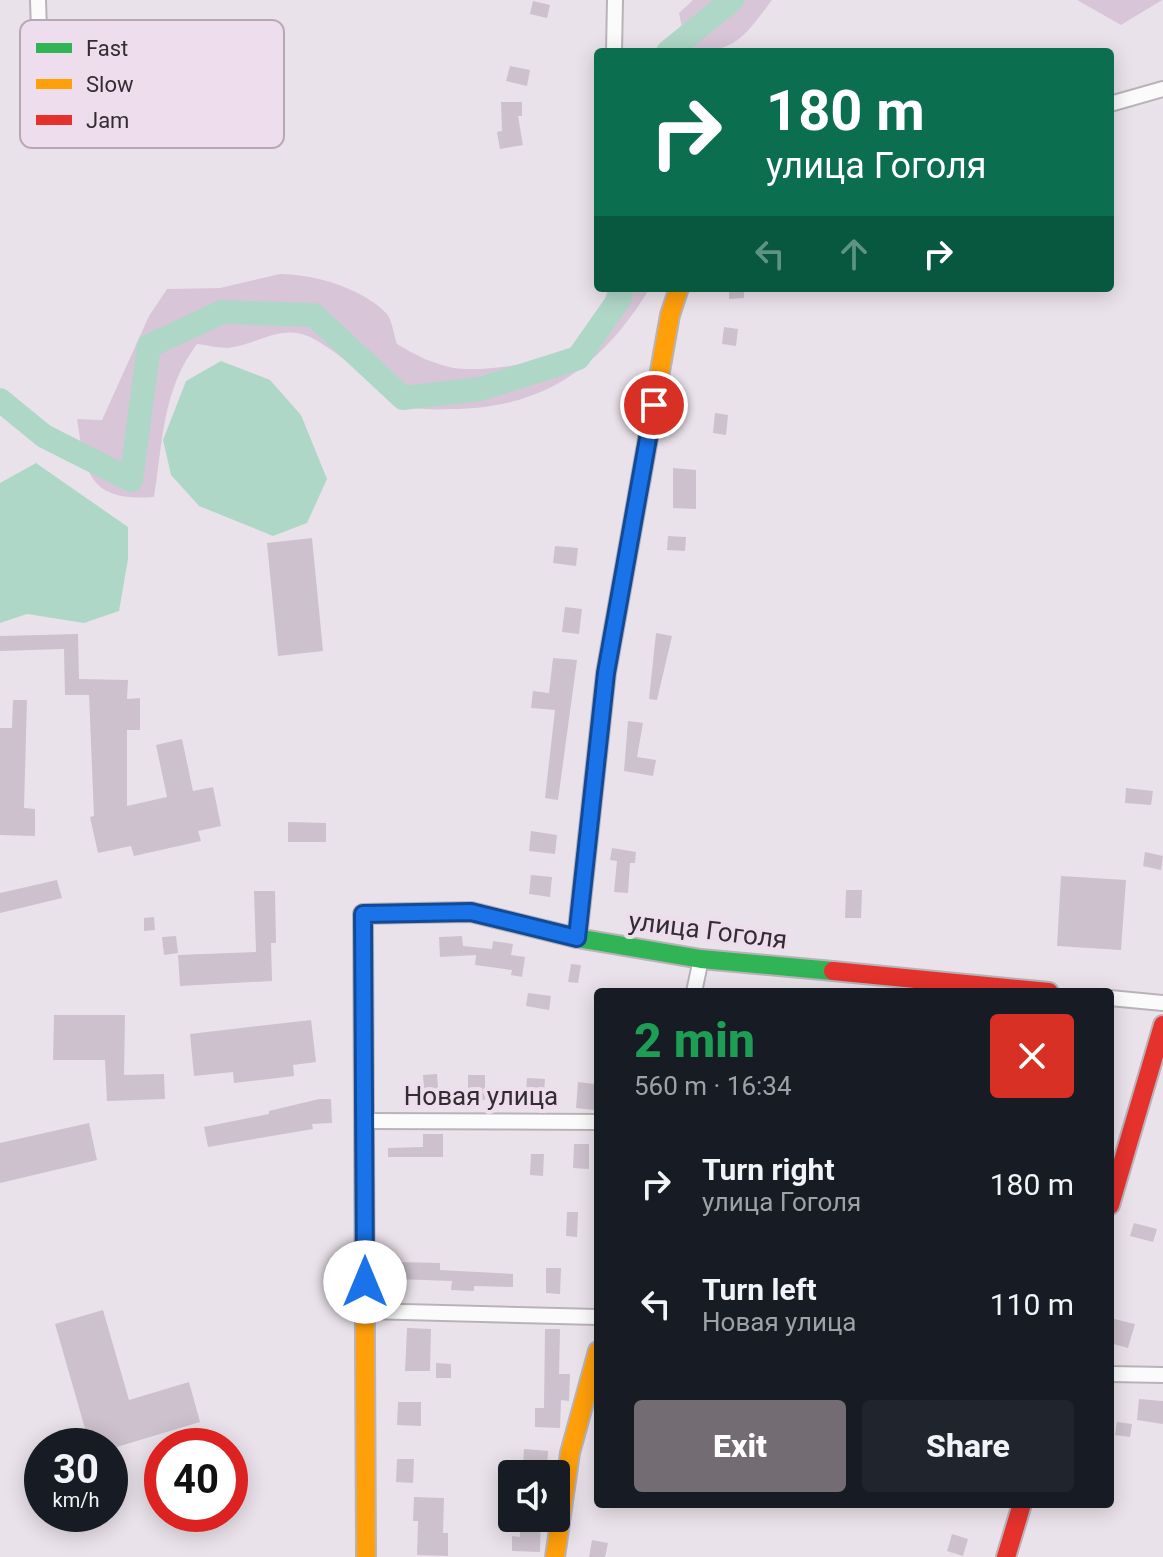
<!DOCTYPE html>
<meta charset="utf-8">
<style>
:root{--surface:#171b24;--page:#20242c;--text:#f1f3f6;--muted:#9ea1a6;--accent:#736c73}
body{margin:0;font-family:Roboto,sans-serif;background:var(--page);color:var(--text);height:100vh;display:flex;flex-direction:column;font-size:30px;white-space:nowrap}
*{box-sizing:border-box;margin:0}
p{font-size:26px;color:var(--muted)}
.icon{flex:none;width:44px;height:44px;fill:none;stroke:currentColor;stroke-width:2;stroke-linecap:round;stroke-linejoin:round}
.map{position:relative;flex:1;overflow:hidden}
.sheet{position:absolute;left:594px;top:988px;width:520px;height:520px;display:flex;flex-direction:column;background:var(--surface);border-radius:8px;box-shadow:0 4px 20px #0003}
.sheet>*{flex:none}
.hud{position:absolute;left:594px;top:48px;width:520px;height:244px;border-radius:8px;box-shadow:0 4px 20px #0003;background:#0b6e4f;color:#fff;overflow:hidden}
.controls{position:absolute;left:498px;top:1460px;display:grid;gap:16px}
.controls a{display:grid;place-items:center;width:72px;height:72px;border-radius:8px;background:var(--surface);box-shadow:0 4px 20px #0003;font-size:40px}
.speed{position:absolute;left:24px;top:1428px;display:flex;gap:16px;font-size:40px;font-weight:700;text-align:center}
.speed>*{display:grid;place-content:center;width:104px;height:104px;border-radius:50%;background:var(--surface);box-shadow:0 4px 20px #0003;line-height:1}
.speed small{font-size:20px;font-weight:400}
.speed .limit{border:12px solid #d22;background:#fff;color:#111}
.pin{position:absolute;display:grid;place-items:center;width:68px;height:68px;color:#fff;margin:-34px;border:4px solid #fff;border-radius:50%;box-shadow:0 2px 8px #0007}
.me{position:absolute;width:88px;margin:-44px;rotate:0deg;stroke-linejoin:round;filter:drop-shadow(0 0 6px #0008)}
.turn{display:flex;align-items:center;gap:28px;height:168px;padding:0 40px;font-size:36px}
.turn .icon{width:104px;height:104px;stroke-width:2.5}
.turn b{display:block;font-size:56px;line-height:68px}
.lanes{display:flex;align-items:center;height:76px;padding:0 40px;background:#0003;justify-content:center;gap:40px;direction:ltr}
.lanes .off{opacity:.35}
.round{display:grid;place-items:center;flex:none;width:84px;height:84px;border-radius:8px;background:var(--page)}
.overview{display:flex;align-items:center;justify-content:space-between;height:136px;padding:0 40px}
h1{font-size:48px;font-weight:800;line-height:60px;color:#1e9e55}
.primary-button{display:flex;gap:16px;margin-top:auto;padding:16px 40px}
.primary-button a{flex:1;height:92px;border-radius:8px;background:var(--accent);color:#fff;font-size:32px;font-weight:800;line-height:92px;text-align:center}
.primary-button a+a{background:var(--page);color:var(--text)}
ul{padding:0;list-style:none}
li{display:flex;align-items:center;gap:24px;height:120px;padding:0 40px}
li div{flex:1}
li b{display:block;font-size:30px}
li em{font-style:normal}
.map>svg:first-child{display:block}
</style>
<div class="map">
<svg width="1163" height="1557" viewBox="0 0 1163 1557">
<rect width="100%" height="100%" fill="#eae2ea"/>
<path fill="#d8c6d8" d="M693 0H772C743 38 737 52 687 52L679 13Z
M1077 0H1162L1121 25Z
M280 274C313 274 363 288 387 314 392 320 394 336 397 344 415 355 433 364 454 368 480 372 539 364 563 352 582 343 605 308 608 288H650C602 366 546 408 452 409 430 410 405 410 387 397 380 393 375 385 369 380 357 368 325 344 310 337 280 323 257 345 228 348 218 348 207 345 197 344 162 390 163 442 154 497 89 502 85 473 77 419L102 420 149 316 167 289 220 288Z"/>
<path fill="#afd7c8" d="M221 361 270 380 301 415 327 479 307 523 273 536 199 506 171 475 163 440 186 381Z
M36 463 128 527V559L119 611 84 623 27 614 0 623V483Z"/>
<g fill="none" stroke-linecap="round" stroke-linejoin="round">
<path stroke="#afd7c8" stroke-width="24" d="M668 52 732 0
M0 400 44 436 131 480 149 346 222 312 314 315 403 398 480 389 578 358 620 298 621 288"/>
</g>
<path fill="#ccc1cc" d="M533 1 550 5 547 18 530 14Z
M510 66 530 70 527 86 506 81Z
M501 102H522V116H518L523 145 500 149 497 132 502 131Z
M729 288H744V298L729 299Z
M724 327 738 329 736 346 722 344Z
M715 413 728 415 726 435 713 433Z
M673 468 696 470V509L673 508Z
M668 536 686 537 685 551 667 550Z
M312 538 323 651 278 656 267 543Z
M555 546 578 548 576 566 553 563Z
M565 607 582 609 579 634 562 632Z
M656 633 672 636 657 700 649 699Z
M78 634 79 679 128 680 127 699 140 698V730H127V806L167 797 156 745 182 739 193 791 213 787 221 826 198 831 201 841 134 856 131 846 98 853 90 817 94 816 89 695H65L64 649 0 651V636Z
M553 658 577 660 558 800 545 798 555 710 531 708 533 691 549 693Z
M13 700H27L24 808 35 809V836L0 835V728H12Z
M628 721 643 723 637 757 656 760 653 776 624 771Z
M1126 788 1153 791 1151 805 1125 803Z
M288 822 326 823V842H288Z
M531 831 557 835 555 854 529 851Z
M612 848 636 852 635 863H630L628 893 614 892 617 861 610 860Z
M1145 852 1163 856 1161 870 1143 866Z
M531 875 552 877 550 897 529 894Z
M1061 876 1126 880 1121 950 1057 946Z
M57 880 62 898 0 913V893Z
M846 890H862L861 918H845Z
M254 891H275L276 943H271L272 981 180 986 178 955 256 952Z
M154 917 155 930 144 931V918Z
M176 936 178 953 164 955 162 937Z
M462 936 463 946 492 949 493 941 513 944 511 955 525 957 522 977 511 975 512 970 475 965 476 955 440 957 439 937Z
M571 964 581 965 578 983 568 982Z
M528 993 551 996 549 1010 526 1006Z
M54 1015H125L124 1075 164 1074 165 1099 107 1101 105 1060H53Z
M311 1020 316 1062 293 1065 294 1076 234 1083 233 1072 194 1076 190 1034Z
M437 1074 439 1101 425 1102 423 1075Z
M468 1075H485V1100H468Z
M527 1078 545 1079 543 1105 525 1104Z
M578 1082 595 1084 594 1110 576 1108Z
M319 1099H331L332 1123 312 1124 313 1129 208 1147 204 1127 269 1114V1111Z
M89 1123 97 1160 0 1183V1143Z
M423 1134H443V1157H388V1148L423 1147Z
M574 1144H589V1169L573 1168Z
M531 1154H544L543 1176 530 1175Z
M567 1212H578L577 1237 566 1236Z
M1134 1223 1157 1229 1153 1242 1130 1236Z
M397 1262 440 1263V1270L513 1274V1287L474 1286V1291L451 1290 452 1281 396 1279Z
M546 1268H561L560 1294 546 1293Z
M103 1310 129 1400 189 1382 200 1422 110 1449 90 1446 55 1324Z
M1110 1318 1135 1324 1128 1348 1110 1343Z
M407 1328 431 1329 430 1371H405Z
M545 1329H560L559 1374H570L569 1401 561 1400 560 1428 535 1427V1408H544Z
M436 1363 451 1364V1378H436Z
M1139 1399 1163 1401V1424L1137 1420Z
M398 1402H421V1426L397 1425Z
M1117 1422 1132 1424 1130 1437 1115 1435Z
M524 1449 548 1451 547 1467 523 1466Z
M397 1459H414L413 1483 396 1482Z
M414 1497 444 1498 443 1533H448V1556L417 1555 418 1521H413Z
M520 1518H541L540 1552 512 1551V1536L520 1537Z
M952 1534 968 1539 963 1556 947 1551Z
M592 1540 608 1543 605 1557H589Z"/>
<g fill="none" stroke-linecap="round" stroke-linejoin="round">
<defs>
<path id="street" d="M38 0 42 120
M614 52 615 0
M1110 104 1163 89
M694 992 701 959
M1110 998 1163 1003
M365 1121 598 1122
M366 1311 598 1317
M1110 1374 1163 1375"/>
<path id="fast" d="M410 913 471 912 577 938 701 959 833 971"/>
<path id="slow" d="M641 478 670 315 679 288
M366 1557 363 914 410 913
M555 1557 570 1453 598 1351"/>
<path id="jam" d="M577 938 606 673 641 478
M833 971 1049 992
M1110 1205 1163 1025
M1006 1557 1022 1504"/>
</defs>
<use href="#street" stroke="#b9b3b9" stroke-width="18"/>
<use href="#fast" stroke="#b9b3b9" stroke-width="22"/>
<use href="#slow" stroke="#b9b3b9" stroke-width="22"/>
<use href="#jam" stroke="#b9b3b9" stroke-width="22"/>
<use href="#street" stroke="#fcfbfc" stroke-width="14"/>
<use href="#fast" stroke="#30b455" stroke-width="18"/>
<use href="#slow" stroke="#ff9f0a" stroke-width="18"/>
<use href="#jam" stroke="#e5322d" stroke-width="18"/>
</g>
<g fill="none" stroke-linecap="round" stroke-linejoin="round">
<defs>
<path id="route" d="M365 1282 363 914 471 912 577 938 606 673 654 405"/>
</defs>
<use href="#route" stroke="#114b97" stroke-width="20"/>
<use href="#route" stroke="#1a73e8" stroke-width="14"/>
</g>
<g text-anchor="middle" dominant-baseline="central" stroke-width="8" stroke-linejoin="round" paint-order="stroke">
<g font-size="26" fill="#332d33" stroke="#eedeed">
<text transform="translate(708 930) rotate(7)">улица Гоголя</text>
<text x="481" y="1096">Новая улица</text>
</g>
</g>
<rect x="20" y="20" width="264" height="128" rx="12" fill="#eedeed" stroke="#b6a9b5" stroke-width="2"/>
<rect x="36" y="43" width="36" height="10" fill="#30b455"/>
<rect x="36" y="79" width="36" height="10" fill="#ff9f0a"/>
<rect x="36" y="115" width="36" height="10" fill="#e5322d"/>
<g font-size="22" fill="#332d33">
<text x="86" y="56">Fast</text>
<text x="86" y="92">Slow</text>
<text x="86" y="128">Jam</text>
</g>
</svg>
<div class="controls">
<a><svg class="icon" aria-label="sound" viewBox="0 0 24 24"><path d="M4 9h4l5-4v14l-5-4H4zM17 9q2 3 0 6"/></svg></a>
</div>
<div class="speed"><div>30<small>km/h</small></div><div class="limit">40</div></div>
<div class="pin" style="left:654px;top:405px;background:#d93025"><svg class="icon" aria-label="arrive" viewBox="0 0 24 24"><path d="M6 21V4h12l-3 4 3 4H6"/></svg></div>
<svg class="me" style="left:365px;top:1282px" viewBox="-20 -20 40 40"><circle r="19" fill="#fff"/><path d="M0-13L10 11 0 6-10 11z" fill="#1a73e8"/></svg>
<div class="hud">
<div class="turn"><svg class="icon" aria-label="right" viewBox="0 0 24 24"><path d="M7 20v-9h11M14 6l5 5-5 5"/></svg><div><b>180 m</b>улица Гоголя</div></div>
<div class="lanes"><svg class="icon off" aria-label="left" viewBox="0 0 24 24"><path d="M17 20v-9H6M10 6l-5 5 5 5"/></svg><svg class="icon off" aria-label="ahead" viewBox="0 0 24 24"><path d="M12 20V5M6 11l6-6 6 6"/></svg><svg class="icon" aria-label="right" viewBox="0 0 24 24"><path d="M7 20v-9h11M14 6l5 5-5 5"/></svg></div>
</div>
<section class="sheet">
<div class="overview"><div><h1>2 min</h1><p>560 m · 16:34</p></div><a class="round" style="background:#d93025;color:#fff"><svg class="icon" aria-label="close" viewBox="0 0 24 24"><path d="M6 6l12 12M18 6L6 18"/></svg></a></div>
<ul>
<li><svg class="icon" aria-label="right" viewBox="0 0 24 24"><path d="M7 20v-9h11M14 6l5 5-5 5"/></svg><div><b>Turn right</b><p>улица Гоголя</p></div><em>180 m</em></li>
<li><svg class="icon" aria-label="left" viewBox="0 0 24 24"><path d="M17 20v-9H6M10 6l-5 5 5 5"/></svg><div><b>Turn left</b><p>Новая улица</p></div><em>110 m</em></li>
</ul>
<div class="primary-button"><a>Exit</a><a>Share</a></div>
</section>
</div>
